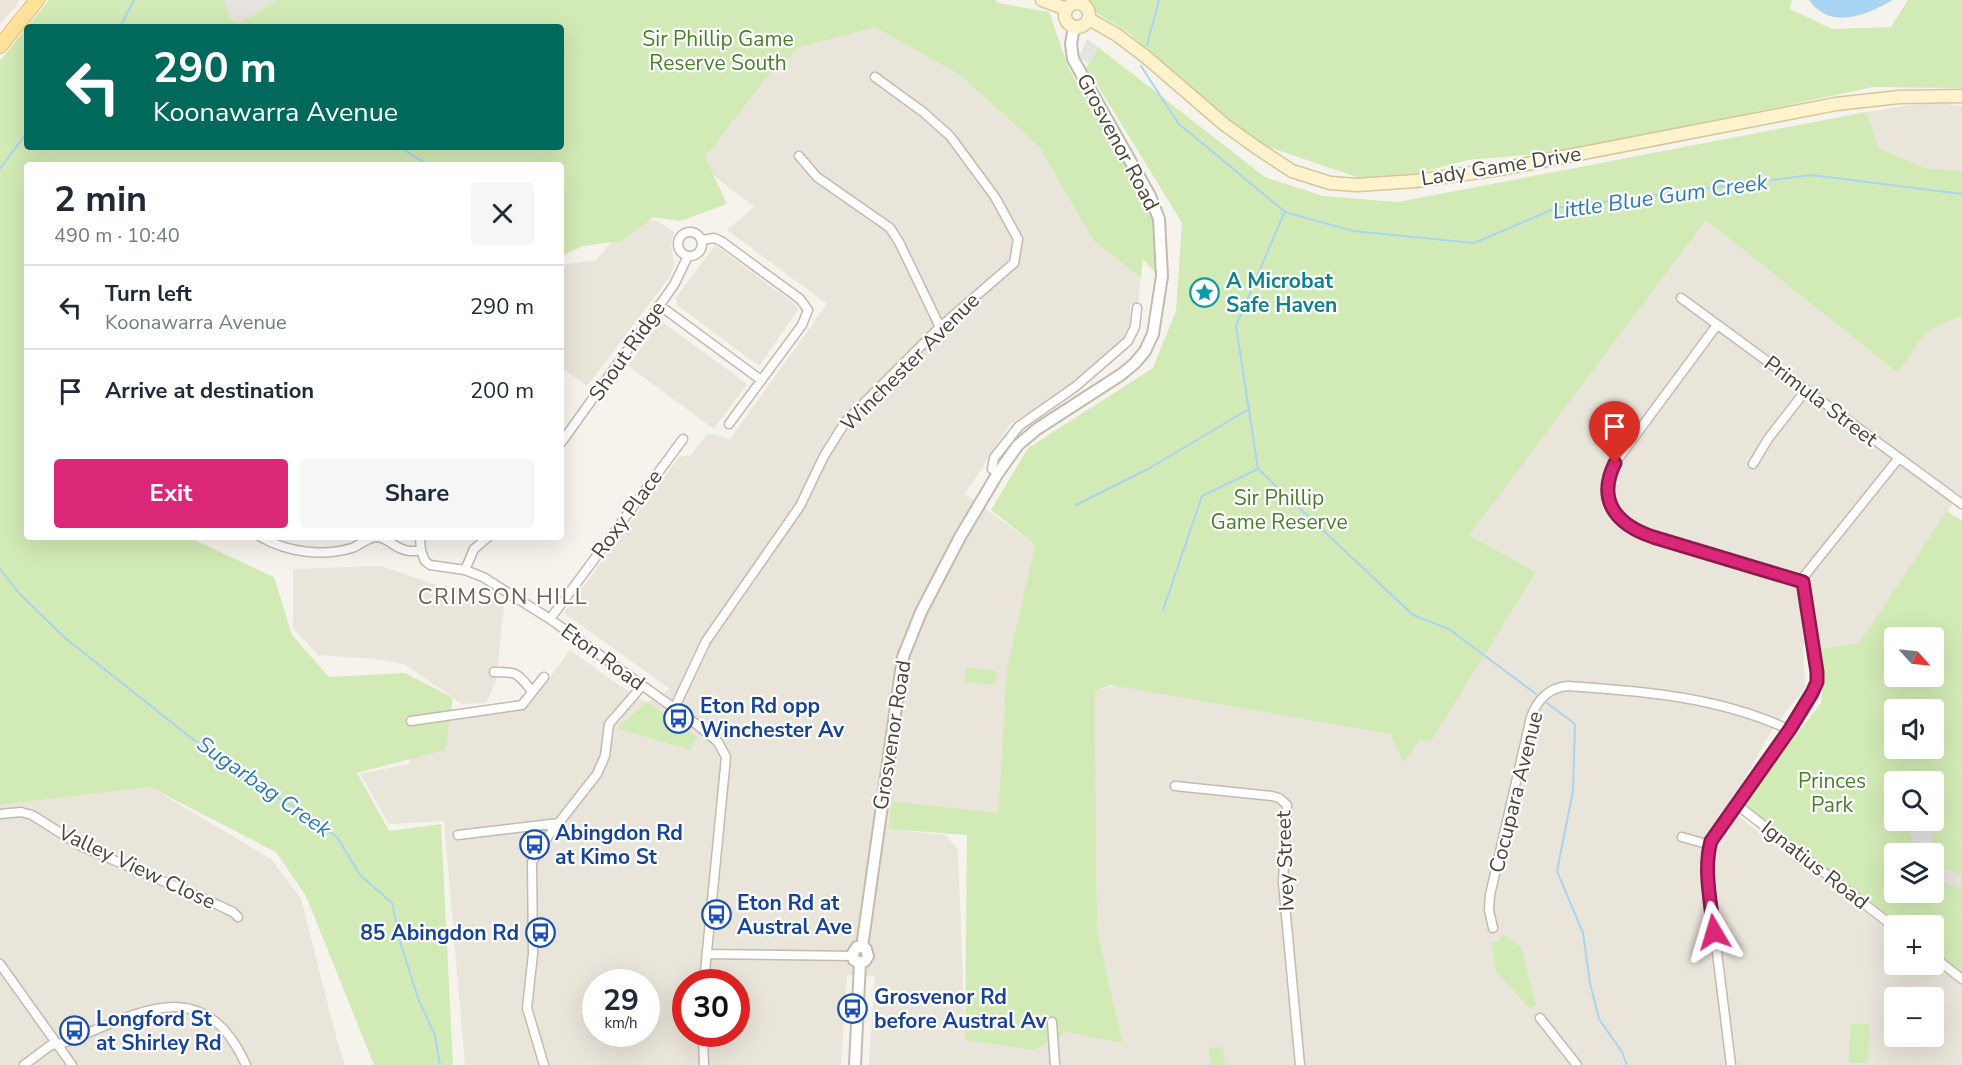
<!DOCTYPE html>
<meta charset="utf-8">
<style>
:root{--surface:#fff;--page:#f6f6f7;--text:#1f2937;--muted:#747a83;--line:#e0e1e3;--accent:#db2777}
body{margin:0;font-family:"Nunito Sans",sans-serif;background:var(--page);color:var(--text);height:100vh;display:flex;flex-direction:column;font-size:22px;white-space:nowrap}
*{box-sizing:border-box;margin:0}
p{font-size:20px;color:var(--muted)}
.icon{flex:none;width:33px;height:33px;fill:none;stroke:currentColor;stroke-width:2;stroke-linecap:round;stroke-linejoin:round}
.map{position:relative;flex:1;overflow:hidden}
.drawer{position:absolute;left:24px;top:162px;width:540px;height:378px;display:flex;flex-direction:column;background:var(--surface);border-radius:6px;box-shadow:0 6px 24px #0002}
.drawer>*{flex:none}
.hud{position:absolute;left:24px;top:24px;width:540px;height:126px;border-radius:6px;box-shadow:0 6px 24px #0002;background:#00695c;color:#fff;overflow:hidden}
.needle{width:39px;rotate:117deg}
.fabs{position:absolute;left:1884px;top:627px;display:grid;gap:12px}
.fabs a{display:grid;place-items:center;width:60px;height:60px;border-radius:6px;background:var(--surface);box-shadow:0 6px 24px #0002;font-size:30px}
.speed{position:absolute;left:582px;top:969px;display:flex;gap:12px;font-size:30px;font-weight:700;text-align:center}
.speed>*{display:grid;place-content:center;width:78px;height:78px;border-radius:50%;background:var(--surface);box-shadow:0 6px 24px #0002;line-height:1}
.speed small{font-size:15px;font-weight:400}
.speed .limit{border:9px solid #d22;background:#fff;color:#111}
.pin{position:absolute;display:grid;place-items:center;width:51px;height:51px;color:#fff;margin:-62px -26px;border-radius:50% 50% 50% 0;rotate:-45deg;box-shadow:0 0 6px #0007}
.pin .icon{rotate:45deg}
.me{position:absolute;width:66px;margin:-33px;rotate:353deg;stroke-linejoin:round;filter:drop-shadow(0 0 4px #0008)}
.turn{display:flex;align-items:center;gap:21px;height:126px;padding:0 30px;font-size:27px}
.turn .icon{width:78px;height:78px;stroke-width:2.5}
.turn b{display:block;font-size:42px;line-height:51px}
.round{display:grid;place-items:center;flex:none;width:63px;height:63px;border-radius:6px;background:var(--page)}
.headline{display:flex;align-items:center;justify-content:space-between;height:102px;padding:0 30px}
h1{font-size:36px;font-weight:700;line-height:45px}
.cta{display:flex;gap:12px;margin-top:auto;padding:12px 30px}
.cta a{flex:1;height:69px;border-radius:6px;background:var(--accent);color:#fff;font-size:24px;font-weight:700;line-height:69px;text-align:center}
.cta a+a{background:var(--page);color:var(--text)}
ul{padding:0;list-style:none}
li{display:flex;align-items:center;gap:18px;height:84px;padding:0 30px;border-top:2px solid var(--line)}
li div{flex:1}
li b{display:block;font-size:22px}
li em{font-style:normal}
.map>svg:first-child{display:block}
</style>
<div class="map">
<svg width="1962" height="1065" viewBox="0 0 1962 1065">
<rect width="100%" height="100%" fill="#f6f3ec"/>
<path fill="#eae5da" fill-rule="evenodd" d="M0 0H19L16 7 0 23Z
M842 8 960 75 1039 147 1093 240 1141 278 1138 304 1130 305V324L1122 340 1084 375 1044 404 1010 424 965 494 1033 543 1034 549 1007 667 998 813 892 801 888 829 945 835 958 849 965 1040 1034 1050 1067 1032 1123 1042 1097 930 1095 691 1536 572 1469 535 1646 292 1706 220 1898 373 1926 332 1962 315V496L1959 494 1859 643 1821 649 1803 645 1805 688 1772 730 1729 807 1730 810 1894 934V964H1934V963L1962 984V1065H869L875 976 847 975 841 1065H465L444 821 389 824 360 774 409 764V725L529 706 570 650 620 686 647 702 670 689 564 613 679 457 691 455 708 433 730 439 827 304 727 230 754 207 700 165 748 94ZM596 982H646V1034H596ZM686 982H736V1034H686ZM1894 998H1934V1036H1894Z
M1930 102 1962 106V171L1925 168 1879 148 1866 112Z
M656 220 674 232 671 245 674 265 669 278 587 386 561 367V265L596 260 615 239 640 223Z
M715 245 795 304 798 310 759 366 677 305 676 298Z
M661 321 747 384 714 429 628 366Z
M381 566 481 600 504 604 496 681 486 703 462 704 404 664 375 659 318 655 293 628V569Z
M150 787 271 859 301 899 337 1040 345 1065H0V805Z"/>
<path fill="#e6e2dd" d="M217 0H276L240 23 223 13Z"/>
<path fill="#d2eab5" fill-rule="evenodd" d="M49 0H224L230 18 240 23 276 0H995L998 3 1049 12 1069 69 1152 209 1159 277 1143 259 1141 278 1093 240 1039 147 960 75 875 27 800 47 766 78 705 157 727 204 680 221 654 217 621 241 583 246 561 256V165H27V537H188L274 577 292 635 329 677 405 673 453 698 445 750 357 773 389 831 441 824 453 1065H374L306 896 276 852 150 787 0 805V61L27 27V147H561V27H27Z
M1076 0H1792L1790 9 1832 29 1891 27 1908 0H1962V88L1873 87 1574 151 1468 160 1377 184 1248 140 1129 33Z
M1098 47 1265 177 1323 196 1398 202 1866 112 1879 148 1925 168 1962 171V315L1926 332 1898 373 1706 220 1469 535 1536 572 1431 741 1420 739 1404 762 1390 734 1111 685 1095 691 1097 930 1123 1043 1067 1032 1034 1050 965 1040 967 835 888 829 892 801 998 813 1007 667 1034 549 1033 543 991 510 1028 448 1153 368 1176 311 1182 223 1103 94 1086 68Z
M1947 511 1962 521V972L1934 950V926L1901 925 1743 804 1821 703 1824 675 1821 649 1859 643ZM1894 638H1934V676H1894ZM1894 710H1934V748H1894ZM1894 782H1934V820H1894ZM1894 854H1934V892H1894Z
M966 667 997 671 995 685 965 682Z
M647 702 697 737 690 750 617 728Z
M1504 935 1521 947 1536 1005 1530 1009 1496 971 1491 942H1497Z
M1850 1024H1869L1868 1063H1849Z
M1223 1047 1225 1065H1211L1209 1048Z"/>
<path fill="#e5e3e0" d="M1087 39 1098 47 1088 63 1079 57Z
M1908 821H1923L1921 828 1934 831 1930 853H1915Z
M1934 861 1944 869 1962 875 1960 888 1939 882 1934 878Z"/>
<path fill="#a9d4f2" d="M1809 0H1893C1866 15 1831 31 1809 0Z"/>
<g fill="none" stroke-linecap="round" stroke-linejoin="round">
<path stroke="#a9d4f2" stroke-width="2" d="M120 27 134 0
M1147 45 1159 0
M1141 66 1178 123 1285 212 1353 231 1474 243 1556 208 1811 175 1962 194
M400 147 428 165
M0 169 27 132
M1258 469 1413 615 1449 629 1536 694
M1076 505 1148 469 1249 409
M0 569 18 592 64 637 186 734 253 784 298 809 337 837 360 875 392 903 401 945 419 1001 435 1035 440 1065
M1163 610 1202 496 1258 469 1236 326 1284 213
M1547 703 1575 724 1573 791 1557 871 1583 933 1590 983 1599 1019 1622 1052 1627 1065"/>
<defs>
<path id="minor" d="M799 156 817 177 890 228 899 242 940 327
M678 244a12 12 0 1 1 24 0a12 12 0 1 1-24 0Z
M702 240 714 238 721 241 800 299 808 310 802 325 729 424
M1681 298 1962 504
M659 305 761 380
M1717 325 1615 463C1602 489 1610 517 1637 531L1803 582
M561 443 674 285 688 256
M1753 464 1768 439 1806 390
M998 473 992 469 994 458 1019 426 1075 387 1128 341 1135 327 1137 308
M261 537C287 552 322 557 352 548 360 545 368 537 377 537 388 538 393 546 402 549 408 552 415 551 421 551L425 561 430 565 465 570 483 577 550 619 696 724 718 742 726 757 704 982
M420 537 421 551
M465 570 474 549 488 537
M550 619 683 439
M494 672C518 672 516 672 532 691
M674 709 706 641 800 506 824 456 846 421 940 327 1014 263 1018 239 995 197 950 136 923 112 875 77
M411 721 522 705 544 677
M1175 786 1272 796 1279 798 1287 805 1283 883 1300 1065
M1736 804 1894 927
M0 814 21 812 32 815 83 847 207 900 233 912 238 917
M458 835 559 823
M1682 837 1710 845
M1493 928 1489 910 1490 895 1531 717C1537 700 1549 688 1567 686 1643 691 1720 697 1790 730
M707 954 853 956
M1934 957 1962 979
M0 964 72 1065
M1540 1018 1577 1065
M1052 1022 1055 1065
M703 1034 704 1065
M24 1065 51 1045 63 1043C136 1015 203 969 246 1065
M544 1065 527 1008 533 954 532 862 543 843 597 774 605 756 609 724 642 686
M1731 1065 1709 888 1710 845 1736 804 1790 730 1812 693 1817 682V672L1803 590V582L1805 575 1898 459"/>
<path id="tertiary" d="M862 947 903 657 921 612 960 537 998 473 1018 445 1037 429 1122 374 1135 363 1145 351 1153 334 1162 276 1159 219 1150 196 1073 59 1071 44 1074 26
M860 963 854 960 853 953 857 947H862
M860 963 865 961 868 956 866 949 862 947
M855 1065 860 963"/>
<path id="secondary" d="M1042 0 1066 9
M1065 15a12 12 0 1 1 24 0a12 12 0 1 1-24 0Z
M1089 19 1117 35 1146 57 1225 125 1257 148 1292 171 1330 183 1357 185 1416 181 1506 168 1836 104 1899 97 1962 96"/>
<path id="primary" d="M0 46 37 0"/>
</defs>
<use href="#minor" stroke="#c2bbae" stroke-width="11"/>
<use href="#tertiary" stroke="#c2bbae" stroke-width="14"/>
<use href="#secondary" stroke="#d6c79b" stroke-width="15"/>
<use href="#primary" stroke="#e6c16a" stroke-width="16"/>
<use href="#minor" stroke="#fff" stroke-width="8"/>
<use href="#tertiary" stroke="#fff" stroke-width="10"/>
<use href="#secondary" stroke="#fff3cd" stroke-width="12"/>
<use href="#primary" stroke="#ffe39c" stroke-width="14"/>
</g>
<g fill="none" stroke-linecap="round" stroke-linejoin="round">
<defs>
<path id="route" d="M1615 463C1596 501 1617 525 1653 537L1803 582 1817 672V682L1812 693 1790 729 1711 841C1703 869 1711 903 1714 932"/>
</defs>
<use href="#route" stroke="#8e194d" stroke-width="15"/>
<use href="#route" stroke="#db2777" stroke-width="10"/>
</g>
<defs>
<symbol id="sight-ring" viewBox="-11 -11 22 22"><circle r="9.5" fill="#fff" stroke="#0f9aa8" stroke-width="1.5"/><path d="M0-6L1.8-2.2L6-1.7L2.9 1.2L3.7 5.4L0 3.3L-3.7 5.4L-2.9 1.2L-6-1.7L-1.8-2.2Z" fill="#0f9aa8"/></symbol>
<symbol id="bus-ring" viewBox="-11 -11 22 22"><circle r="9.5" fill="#fff" stroke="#1a4fb4" stroke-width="1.5"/><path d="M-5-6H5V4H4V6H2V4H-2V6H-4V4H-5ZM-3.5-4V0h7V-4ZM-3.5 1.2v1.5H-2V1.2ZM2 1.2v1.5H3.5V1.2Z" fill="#1a4fb4"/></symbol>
</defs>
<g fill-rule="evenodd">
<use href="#sight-ring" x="1188" y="276" width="33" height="33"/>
<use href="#bus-ring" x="662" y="702" width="33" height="33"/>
<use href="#bus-ring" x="518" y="828" width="33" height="33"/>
<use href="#bus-ring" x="700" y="898" width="33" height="33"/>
<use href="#bus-ring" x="524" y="916" width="33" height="33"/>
<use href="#bus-ring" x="836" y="992" width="33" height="33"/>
<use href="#bus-ring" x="58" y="1014" width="33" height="33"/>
</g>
<g text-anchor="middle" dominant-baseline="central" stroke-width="4.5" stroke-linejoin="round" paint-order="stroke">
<g font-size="21" fill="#4a7f2a" stroke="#fff">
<text x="718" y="39">Sir Phillip Game<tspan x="718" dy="24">Reserve South</tspan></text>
<text x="1279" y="498">Sir Phillip<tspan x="1279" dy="24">Game Reserve</tspan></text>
<text x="1832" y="781">Princes<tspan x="1832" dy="24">Park</tspan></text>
</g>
<g font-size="21" fill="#4b4439" stroke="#fff">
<text transform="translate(1118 142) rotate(62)">Grosvenor Road</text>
<text transform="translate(1501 166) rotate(-9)">Lady Game Drive</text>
<text transform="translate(627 351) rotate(-55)">Shout Ridge</text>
<text transform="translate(910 362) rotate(-45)">Winchester Avenue</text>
<text transform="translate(1821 401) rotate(37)">Primula Street</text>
<text transform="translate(627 514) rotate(-54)">Roxy Place</text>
<text transform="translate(603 657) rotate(36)">Eton Road</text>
<text transform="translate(892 735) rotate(-81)">Grosvenor Road</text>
<text transform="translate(1516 792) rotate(-76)">Cocupara Avenue</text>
<text transform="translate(1285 861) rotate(-92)">Ivey Street</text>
<text transform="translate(1815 865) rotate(38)">Ignatius Road</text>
<text transform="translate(137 867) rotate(25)">Valley View Close</text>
</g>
<g font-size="21" font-weight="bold" fill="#0d838f" stroke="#fff" text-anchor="start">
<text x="1226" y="281">A Microbat<tspan x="1226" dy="24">Safe Haven</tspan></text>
</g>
<g font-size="21" font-weight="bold" fill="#164399" stroke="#fff" text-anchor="start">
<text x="700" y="706">Eton Rd opp<tspan x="700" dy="24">Winchester Av</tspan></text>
<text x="555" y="833">Abingdon Rd<tspan x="555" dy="24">at Kimo St</tspan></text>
<text x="737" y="903">Eton Rd at<tspan x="737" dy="24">Austral Ave</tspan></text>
<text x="519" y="933" text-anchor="end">85 Abingdon Rd</text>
<text x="874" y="997">Grosvenor Rd<tspan x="874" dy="24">before Austral Av</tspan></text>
<text x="96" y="1019">Longford St<tspan x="96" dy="24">at Shirley Rd</tspan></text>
</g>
<g font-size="22" font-style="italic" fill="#2e7ab2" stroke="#fff">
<text transform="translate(1660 197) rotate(-8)">Little Blue Gum Creek</text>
<text transform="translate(264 787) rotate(35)">Sugarbag Creek</text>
</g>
<g font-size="22" letter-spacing="1.5" fill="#6e6250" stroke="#fff">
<text x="503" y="597">CRIMSON HILL</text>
</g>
</g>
</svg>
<div class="fabs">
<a><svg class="needle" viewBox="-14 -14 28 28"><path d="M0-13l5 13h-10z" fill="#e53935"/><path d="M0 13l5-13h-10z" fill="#747a83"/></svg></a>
<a><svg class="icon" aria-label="sound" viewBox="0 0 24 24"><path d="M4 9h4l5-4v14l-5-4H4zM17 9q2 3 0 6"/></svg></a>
<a><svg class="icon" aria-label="search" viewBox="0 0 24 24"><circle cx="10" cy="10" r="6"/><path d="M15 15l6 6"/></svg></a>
<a><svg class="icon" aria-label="layers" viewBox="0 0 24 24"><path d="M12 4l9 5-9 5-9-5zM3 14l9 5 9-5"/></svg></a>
<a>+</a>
<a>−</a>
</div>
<div class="speed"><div>29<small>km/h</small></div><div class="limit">30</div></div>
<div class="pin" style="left:1615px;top:463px;background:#d93025"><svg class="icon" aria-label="arrive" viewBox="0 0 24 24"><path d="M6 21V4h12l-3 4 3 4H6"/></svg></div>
<svg class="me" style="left:1714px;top:932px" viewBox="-20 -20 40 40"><path d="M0-17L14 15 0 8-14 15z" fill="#db2777" stroke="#fff" stroke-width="4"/></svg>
<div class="hud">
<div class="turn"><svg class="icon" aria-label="left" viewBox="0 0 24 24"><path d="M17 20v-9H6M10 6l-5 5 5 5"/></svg><div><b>290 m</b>Koonawarra Avenue</div></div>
</div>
<section class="drawer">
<div class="headline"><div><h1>2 min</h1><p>490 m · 10:40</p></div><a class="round"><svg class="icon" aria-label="close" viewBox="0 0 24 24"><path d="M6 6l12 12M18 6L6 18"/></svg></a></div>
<ul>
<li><svg class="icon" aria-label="left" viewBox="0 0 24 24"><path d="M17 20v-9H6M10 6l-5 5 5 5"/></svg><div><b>Turn left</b><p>Koonawarra Avenue</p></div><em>290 m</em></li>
<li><svg class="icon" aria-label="arrive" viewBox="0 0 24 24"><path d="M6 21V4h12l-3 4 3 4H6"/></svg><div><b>Arrive at destination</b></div><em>200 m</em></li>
</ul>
<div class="cta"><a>Exit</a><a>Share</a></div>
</section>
</div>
